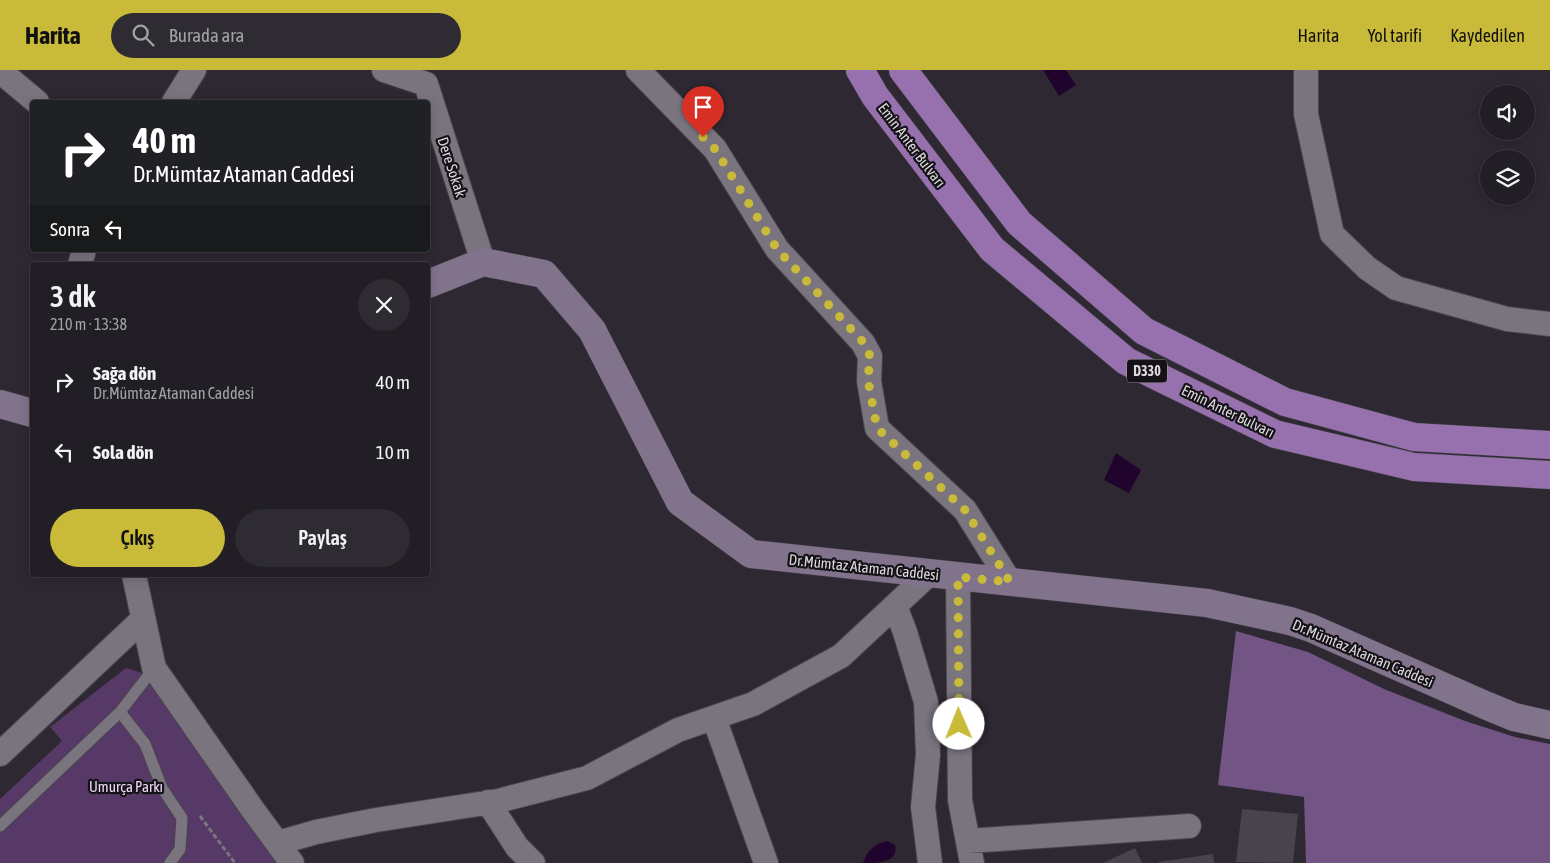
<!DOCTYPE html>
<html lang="tr">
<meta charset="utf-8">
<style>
:root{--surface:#221e26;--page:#2e2b32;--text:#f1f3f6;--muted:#a2a2a7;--line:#3f3c43;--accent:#caba39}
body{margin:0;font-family:"Asap Condensed",sans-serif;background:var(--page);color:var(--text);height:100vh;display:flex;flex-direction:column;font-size:19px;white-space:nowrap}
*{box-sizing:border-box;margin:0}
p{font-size:16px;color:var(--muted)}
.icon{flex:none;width:28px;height:28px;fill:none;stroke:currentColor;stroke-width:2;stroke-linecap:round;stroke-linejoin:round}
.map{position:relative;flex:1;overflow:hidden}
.panel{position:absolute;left:30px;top:192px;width:400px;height:315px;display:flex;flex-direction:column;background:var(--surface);border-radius:5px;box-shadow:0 2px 12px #0003,0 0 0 1px var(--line)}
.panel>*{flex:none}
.hud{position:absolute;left:30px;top:30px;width:400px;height:152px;border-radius:5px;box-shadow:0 2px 12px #0003,0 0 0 1px var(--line);background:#202124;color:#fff;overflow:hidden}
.controls{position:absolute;left:1480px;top:15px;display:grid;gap:10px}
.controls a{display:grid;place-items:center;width:55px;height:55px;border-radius:50%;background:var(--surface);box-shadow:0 2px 12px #0003,0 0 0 1px var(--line);font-size:25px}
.pin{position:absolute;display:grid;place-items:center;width:42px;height:42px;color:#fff;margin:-51px -21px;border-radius:50% 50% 50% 0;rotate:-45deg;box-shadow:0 0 5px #0007}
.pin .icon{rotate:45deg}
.me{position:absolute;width:55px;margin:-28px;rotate:359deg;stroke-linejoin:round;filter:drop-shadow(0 0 4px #0008)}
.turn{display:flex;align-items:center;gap:18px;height:105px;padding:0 20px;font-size:22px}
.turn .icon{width:65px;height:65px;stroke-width:2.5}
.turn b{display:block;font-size:35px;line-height:42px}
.then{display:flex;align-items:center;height:48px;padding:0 20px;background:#0003;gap:10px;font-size:19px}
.round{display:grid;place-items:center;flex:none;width:52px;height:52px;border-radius:26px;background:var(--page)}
.head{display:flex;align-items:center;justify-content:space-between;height:85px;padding:0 20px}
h1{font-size:30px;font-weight:600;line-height:38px}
.cta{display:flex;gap:10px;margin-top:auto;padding:10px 20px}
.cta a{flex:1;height:58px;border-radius:30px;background:var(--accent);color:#111;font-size:20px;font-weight:600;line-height:58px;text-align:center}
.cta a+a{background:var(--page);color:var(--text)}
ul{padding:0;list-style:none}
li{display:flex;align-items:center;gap:15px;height:70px;padding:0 20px}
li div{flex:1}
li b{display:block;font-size:19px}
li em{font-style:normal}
header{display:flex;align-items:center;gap:30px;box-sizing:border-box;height:70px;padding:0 25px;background:var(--accent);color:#111}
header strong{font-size:24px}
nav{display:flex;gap:28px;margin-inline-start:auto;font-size:18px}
.search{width:350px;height:45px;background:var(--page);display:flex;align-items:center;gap:12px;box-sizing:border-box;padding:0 18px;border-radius:28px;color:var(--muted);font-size:19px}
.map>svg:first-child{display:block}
</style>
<header>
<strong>Harita</strong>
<div class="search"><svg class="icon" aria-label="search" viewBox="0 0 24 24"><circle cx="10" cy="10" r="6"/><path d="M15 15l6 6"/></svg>Burada ara</div>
<nav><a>Harita</a><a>Yol tarifi</a><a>Kaydedilen</a></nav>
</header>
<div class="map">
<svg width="1550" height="793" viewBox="0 0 1550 793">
<rect width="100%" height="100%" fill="#2e2832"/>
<path fill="#563967" d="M126 598 143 603 194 677 281 793H0V729L62 671 50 657Z"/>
<path fill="#725485" d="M1236 561 1308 582 1384 619 1465 651 1515 667 1550 674V793H1306L1304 727 1218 715Z"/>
<path fill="#20042e" d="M1043 0H1066L1076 15 1059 26Z
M1116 383 1141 400 1129 423 1104 410Z
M887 771 895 775C899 793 876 793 863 793 867 781 874 774 887 771Z"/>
<path fill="#49434e" d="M1242 739 1298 744 1293 793 1236 792Z
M1135 778 1142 793H1103Z
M1213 784 1214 793H1158V792Z"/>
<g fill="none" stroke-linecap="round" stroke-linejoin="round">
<defs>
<path id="lane" d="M120 642 145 674 162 718 182 748 180 779 170 793
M0 756 120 642 154 598"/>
<path id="street" d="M384 0 426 14 483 192
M638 0 715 79 777 179 863 273 870 286 869 311 877 358 965 440 1010 512
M1306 0V44L1332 164 1367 198 1396 218 1507 249 1550 254
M0 1 37 32
M174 32 194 0
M80 195 84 180
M134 505 154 598 253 740 292 793
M958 507 960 730 972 793
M895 536 905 562 926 632 928 685 923 737 930 793
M714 648 766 793
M0 684 143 549
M488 732 517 777 533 793
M968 771 1189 756
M278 773 316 762 376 750 498 731 587 708 678 660 753 634 841 586 929 504"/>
<path id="secondary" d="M428 214 483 192 544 204 592 260 680 432 751 484 1207 533 1290 551 1311 558 1485 635 1514 647 1550 655
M0 334 32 343"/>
<path id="highway" d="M860 0 875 26 992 179 1126 291 1275 364 1414 397 1550 405
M903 0 1019 153 1144 261 1285 332 1414 367 1550 375"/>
</defs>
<use href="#lane" stroke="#49454d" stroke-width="13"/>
<use href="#street" stroke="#49454d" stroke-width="26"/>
<use href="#secondary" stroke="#49454d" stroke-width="29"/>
<use href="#highway" stroke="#49454d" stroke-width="29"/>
<path stroke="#79757d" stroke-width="3" stroke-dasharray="5 2.5" stroke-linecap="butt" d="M200 746 235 793"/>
<use href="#lane" stroke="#7a747f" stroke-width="11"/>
<use href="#street" stroke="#7a747f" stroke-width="24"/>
<use href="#secondary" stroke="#82738d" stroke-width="28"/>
<use href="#highway" stroke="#9671ad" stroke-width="28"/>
</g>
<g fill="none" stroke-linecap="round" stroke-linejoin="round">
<path stroke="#caba39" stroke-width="9" stroke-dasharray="0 16.2" d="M703 67 715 79 777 179 864 273 870 286 868 310 877 358 965 440 1010 512 958 507 959 654"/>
</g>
<g text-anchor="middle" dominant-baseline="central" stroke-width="4.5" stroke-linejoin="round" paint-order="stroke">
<rect fill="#151217" stroke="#a09da3" stroke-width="1" x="1127" y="289.5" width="40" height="23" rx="4"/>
<g font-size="14" font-weight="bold" fill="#dcd9df">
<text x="1147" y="301">D330</text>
</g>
<g font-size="15" fill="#dcd9df" stroke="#151217">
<text transform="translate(912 75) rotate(53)">Emin Anter Bulvarı</text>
<text transform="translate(452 97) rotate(72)">Dere Sokak</text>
<text transform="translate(1228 341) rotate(26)">Emin Anter Bulvarı</text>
<text transform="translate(864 497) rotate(6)">Dr.Mümtaz Ataman Caddesi</text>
<text transform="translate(1363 583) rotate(23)">Dr.Mümtaz Ataman Caddesi</text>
</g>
<g font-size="15" fill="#eddaf9" stroke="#151217">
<text x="126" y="716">Umurça Parkı</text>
</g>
</g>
</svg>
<div class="controls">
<a><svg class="icon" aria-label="sound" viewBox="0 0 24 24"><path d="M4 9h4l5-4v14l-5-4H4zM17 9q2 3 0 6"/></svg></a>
<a><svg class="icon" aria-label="layers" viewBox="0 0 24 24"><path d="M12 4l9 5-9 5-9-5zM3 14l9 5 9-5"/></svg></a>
</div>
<div class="pin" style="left:703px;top:67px;background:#d93025"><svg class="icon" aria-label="arrive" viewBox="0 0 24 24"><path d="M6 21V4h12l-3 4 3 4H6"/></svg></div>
<svg class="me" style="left:959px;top:654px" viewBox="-20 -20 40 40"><circle r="19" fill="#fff"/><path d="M0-13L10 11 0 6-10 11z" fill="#caba39"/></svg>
<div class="hud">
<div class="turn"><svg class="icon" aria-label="right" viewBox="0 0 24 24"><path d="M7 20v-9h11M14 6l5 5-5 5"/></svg><div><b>40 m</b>Dr.Mümtaz Ataman Caddesi</div></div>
<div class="then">Sonra<svg class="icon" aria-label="left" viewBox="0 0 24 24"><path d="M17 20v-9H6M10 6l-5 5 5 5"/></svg></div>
</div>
<section class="panel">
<div class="head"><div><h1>3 dk</h1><p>210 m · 13:38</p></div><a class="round"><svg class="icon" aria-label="close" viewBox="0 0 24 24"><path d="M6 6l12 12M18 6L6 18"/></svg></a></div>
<ul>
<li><svg class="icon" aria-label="right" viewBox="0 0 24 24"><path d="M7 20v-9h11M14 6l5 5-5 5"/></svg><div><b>Sağa dön</b><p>Dr.Mümtaz Ataman Caddesi</p></div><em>40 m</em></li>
<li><svg class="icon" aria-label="left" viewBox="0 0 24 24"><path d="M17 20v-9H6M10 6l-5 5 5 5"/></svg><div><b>Sola dön</b></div><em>10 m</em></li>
</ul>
<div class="cta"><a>Çıkış</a><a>Paylaş</a></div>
</section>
</div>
